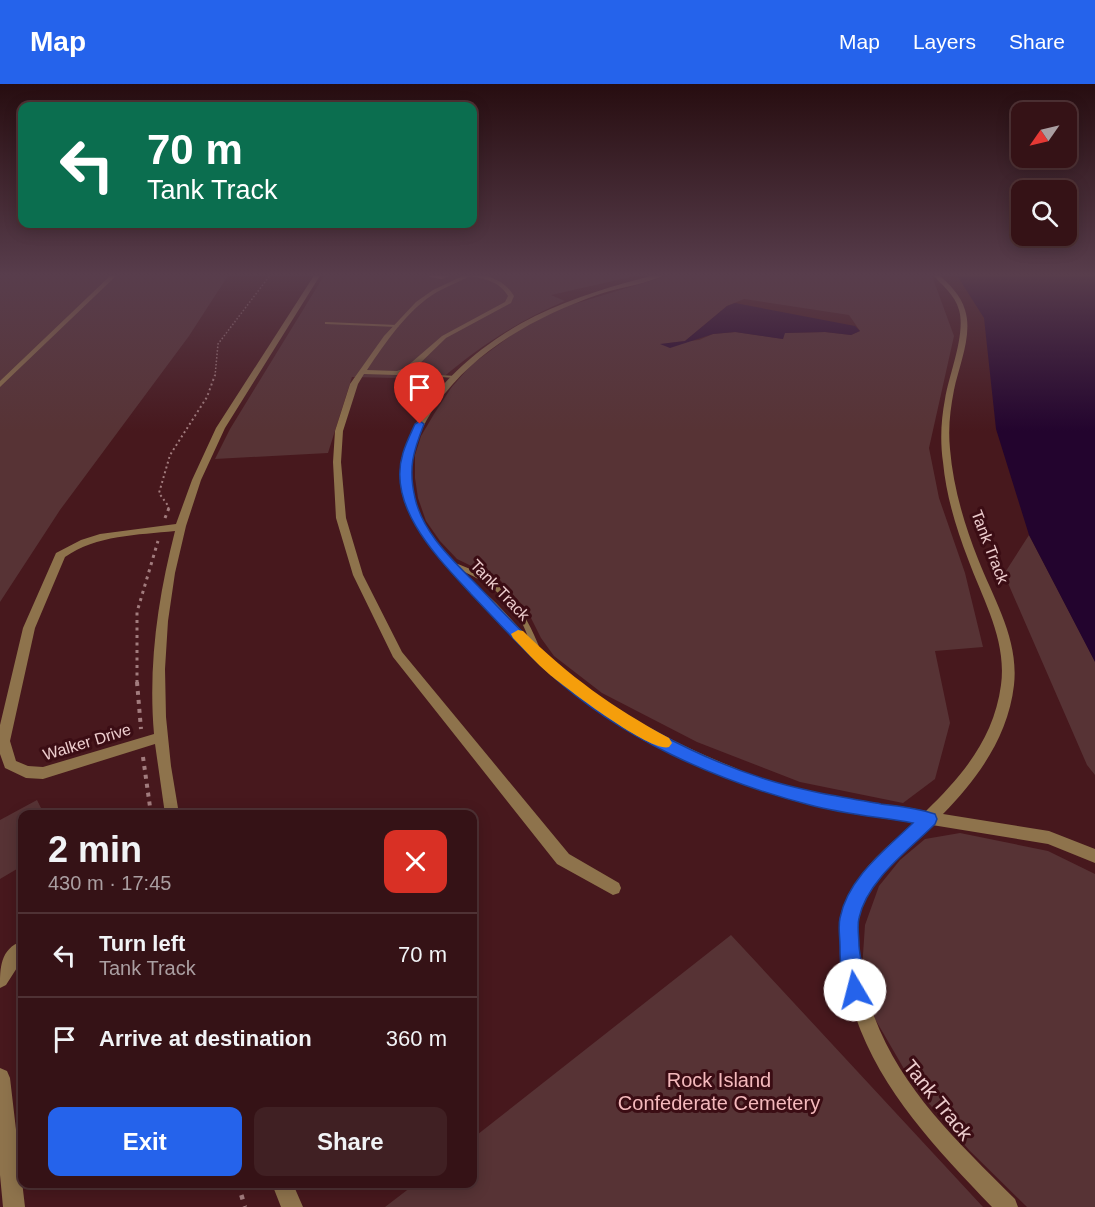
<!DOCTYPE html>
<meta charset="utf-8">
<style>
:root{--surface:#351216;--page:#402023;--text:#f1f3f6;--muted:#aa9ea1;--line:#4f3235;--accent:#2563eb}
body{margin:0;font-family:Helvetica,sans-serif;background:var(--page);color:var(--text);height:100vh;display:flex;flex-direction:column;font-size:22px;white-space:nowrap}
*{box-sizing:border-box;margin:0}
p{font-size:20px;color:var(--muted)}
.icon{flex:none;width:33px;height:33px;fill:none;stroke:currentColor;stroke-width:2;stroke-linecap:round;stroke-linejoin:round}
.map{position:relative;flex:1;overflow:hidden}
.panel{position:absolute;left:18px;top:726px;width:459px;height:378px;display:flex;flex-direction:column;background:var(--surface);border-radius:12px;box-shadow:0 3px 15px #0003,0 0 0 2px var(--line)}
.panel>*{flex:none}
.hud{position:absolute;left:18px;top:18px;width:459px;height:126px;border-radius:12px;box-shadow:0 3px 15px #0003,0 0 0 2px var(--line);background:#0b6e4f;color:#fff;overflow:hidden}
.needle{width:39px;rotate:236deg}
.tools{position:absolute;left:1011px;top:18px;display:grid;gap:12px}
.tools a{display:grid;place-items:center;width:66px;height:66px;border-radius:12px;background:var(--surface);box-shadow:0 3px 15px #0003,0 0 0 2px var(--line);font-size:30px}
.pin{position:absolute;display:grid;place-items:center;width:51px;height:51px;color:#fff;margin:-62px -26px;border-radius:50% 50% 50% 0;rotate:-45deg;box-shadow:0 0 6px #0007}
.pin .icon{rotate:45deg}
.me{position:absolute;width:66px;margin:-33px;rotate:352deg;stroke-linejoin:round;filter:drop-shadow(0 0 4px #0008)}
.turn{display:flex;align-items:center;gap:21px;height:126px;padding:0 30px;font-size:27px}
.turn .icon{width:78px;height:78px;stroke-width:2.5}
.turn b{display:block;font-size:42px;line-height:51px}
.round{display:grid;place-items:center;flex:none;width:63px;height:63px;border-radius:12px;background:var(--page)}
.head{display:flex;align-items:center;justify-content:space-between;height:102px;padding:0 30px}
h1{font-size:36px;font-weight:600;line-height:45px}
.button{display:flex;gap:12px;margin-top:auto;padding:12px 30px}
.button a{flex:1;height:69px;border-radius:12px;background:var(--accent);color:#fff;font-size:24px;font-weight:600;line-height:69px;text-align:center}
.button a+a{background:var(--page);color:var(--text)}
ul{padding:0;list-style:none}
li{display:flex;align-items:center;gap:18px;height:84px;padding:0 30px;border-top:2px solid var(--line)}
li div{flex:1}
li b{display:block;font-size:22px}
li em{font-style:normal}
header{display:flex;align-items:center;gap:36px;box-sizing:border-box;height:84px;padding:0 30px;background:var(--accent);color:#fff}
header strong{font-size:28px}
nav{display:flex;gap:33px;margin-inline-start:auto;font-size:21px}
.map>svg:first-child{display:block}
</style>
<header>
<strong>Map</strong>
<nav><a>Map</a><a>Layers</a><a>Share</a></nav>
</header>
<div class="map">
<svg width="1095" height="1123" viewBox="0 0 1095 1123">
<rect width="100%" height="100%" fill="#47181d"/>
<path fill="#573335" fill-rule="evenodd" d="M0 190H229L189 252 60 426 0 518Z
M325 190H644L551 211 565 217C518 237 480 262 441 295L352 293 328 369 215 375 230 345Z
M673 190H929L932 192 954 252 929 364 939 414 965 489 983 563 935 567 950 639 935 695 903 719 800 698 697 658 602 609 554 572 541 554 527 526 500 496 457 475 440 457 426 437 418 414 415 394V371L421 352 434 330 451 304 471 281 521 244 564 223ZM744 215 849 231 860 247 851 251 825 248 784 249 783 255 736 248 713 250 699 256 662 260 685 257 727 222Z
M1029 451 1095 577V691L1087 681 1004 490Z
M37 716 44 730H22V782L0 795V736Z
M960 749 1048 767 1095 790V1123H1027L969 1066 914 1002 875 935 862 885 865 841 879 802 900 776 925 755Z
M731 851 983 1123H385L415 1100H472L473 1054Z"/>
<path fill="#23042e" d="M956 190H1095V578L1029 451 996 345 984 234Z
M735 219 855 242 860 247 851 251 825 248 785 249 783 255 735 248 713 250 670 264 660 260 685 257 727 222Z"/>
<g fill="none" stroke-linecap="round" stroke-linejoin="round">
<path stroke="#a27c7e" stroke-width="1.5" stroke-dasharray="1.5 2" stroke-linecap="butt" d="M215 292 218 260 271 190"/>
<path stroke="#a27c7e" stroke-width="2" stroke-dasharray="2 3" stroke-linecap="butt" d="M168 425 169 423 159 409 170 371 207 313 215 291"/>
<path stroke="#a27c7e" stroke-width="3" stroke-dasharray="3 4.5" stroke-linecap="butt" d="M165 434 169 424
M137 599V528L158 457"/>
<path stroke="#a27c7e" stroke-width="4" stroke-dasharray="4 5" stroke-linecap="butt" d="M137 598 141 645
M143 673 151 730"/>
<path stroke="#a27c7e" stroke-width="4.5" stroke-dasharray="4.5 7" stroke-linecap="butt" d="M238 1100 245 1123"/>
<path fill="#8e734c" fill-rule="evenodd" d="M326 238 397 241 399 242 397 243 325 240V238Z
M395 288 455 292 457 293 455 294 397 290 395 289Z
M449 477C503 495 522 518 542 570L541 572H535C530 560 527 548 521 537 505 507 477 493 447 480L446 479Z"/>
<path fill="#8e734c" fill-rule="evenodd" d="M112 190H118L0 303V297Z
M315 190H321L225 344 201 396 186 442 175 489 168 537 165 585 166 633 171 682 179 730H165L155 660 43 695 26 694 5 684 0 670V641L23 544 56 469 81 456 100 450 176 440 192 396 216 344ZM175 447C158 513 148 581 154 650L43 683 28 682 16 677 10 657 35 544 65 473C96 451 138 451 175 447Z
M467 190C486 190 504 195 514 212L511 219 446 254 411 288 397 291 364 290 358 300 343 347 341 378 346 434 363 491 402 568 569 770 619 799 621 804 619 809 613 811 557 780 393 573 353 491 336 434 333 378 335 347 350 300 384 252 416 218 433 206ZM471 192C486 195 500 198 508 212L505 218 442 252 405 284 397 287 367 286C386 258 407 226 437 208 448 202 460 197 471 192Z
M658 190H667C647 200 621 203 600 210 537 232 476 265 437 320 403 366 403 417 439 463 456 483 477 501 496 519 517 541 536 564 559 583 608 625 664 654 723 679 736 684 750 691 764 696 816 713 872 719 926 727 963 691 994 654 1001 601 1007 556 983 516 968 475 956 444 946 411 943 378 940 357 941 336 945 315 949 290 966 250 959 226 955 211 942 201 932 190H938C949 200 961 211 965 226 973 250 959 282 954 306 950 326 948 345 950 365 953 402 964 440 978 475 994 516 1019 555 1014 601 1008 653 978 694 943 730L1049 747 1095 765V779L1048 760 932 741C909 763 878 786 865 816 854 839 857 868 862 892 884 990 947 1047 1015 1115L1018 1123H992C929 1057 865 991 846 898 839 866 838 835 853 805 866 778 893 758 915 738 880 732 845 729 811 721 762 709 715 690 670 668 627 648 583 620 548 588 530 571 514 552 496 534 464 500 426 469 409 425 378 342 469 265 535 232 574 213 616 201 658 190Z
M22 857V876L6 901 0 904C0 884 0 865 22 857Z
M0 984 7 987 10 994 25 1123H3L0 1091Z
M272 1100H293L303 1123H281Z"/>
</g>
<path fill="#b37a6c" d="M429 190H451V191L442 195 429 193Z"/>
<path fill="#926358" d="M441 190H451V191L442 195Z"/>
<linearGradient id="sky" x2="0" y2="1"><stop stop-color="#270d10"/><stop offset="0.55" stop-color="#583d4c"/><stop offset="1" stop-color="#583d4c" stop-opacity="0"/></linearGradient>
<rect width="1095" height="347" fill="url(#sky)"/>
<path fill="#2563eb" stroke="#184099" stroke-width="1.5" d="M420 337 424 340C413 368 408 384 415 414 423 450 454 477 478 502 504 529 530 558 559 582 615 630 695 673 765 695 803 707 842 713 881 720 899 722 918 724 935 730L937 735 935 740C909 766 867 796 859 834 857 842 859 853 859 862 860 878 868 898 862 913L855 916 848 913C841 898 840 878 840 862 840 853 838 843 840 834 848 794 885 766 913 739 879 733 843 730 810 721 717 697 619 654 548 588 521 564 496 536 471 510 439 475 386 423 403 369 406 359 411 349 415 340Z"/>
<path fill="#f59e0b" d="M518 546 523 547C570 593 612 623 669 654L672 659 669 663C651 669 566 604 549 590 536 579 525 566 513 554L511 550Z"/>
<g text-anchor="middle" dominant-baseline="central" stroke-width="6" stroke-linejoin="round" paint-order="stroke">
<g font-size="16" fill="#edcdce" stroke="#3b0d14">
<text transform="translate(990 463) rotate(69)">Tank Track</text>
<text transform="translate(500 506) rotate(46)">Tank Track</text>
<text transform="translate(87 658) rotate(-17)">Walker Drive</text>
</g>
<g font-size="20" fill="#f4b9bc" stroke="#3b0d14">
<text x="719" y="996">Rock Island<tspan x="719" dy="23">Confederate Cemetery</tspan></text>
</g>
<g font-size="20" fill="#edcdce" stroke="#3b0d14">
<text transform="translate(938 1016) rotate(51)">Tank Track</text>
</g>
</g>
</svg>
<div class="tools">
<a><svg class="needle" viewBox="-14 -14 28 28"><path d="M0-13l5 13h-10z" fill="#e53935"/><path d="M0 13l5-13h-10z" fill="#aa9ea1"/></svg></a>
<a><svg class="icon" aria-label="search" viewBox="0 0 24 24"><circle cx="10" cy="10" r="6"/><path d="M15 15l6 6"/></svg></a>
</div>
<div class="pin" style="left:420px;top:340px;background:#d93025"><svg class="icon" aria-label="arrive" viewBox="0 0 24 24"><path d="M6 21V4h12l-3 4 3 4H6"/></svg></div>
<svg class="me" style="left:855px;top:906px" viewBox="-20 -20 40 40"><circle r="19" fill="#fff"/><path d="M0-13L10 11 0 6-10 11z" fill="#2563eb"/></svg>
<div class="hud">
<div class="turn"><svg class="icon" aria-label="left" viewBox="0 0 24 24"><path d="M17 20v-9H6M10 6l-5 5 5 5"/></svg><div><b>70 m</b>Tank Track</div></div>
</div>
<section class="panel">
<div class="head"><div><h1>2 min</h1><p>430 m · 17:45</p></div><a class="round" style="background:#d93025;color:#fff"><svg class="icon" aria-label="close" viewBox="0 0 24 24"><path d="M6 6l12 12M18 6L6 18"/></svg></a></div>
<ul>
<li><svg class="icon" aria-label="left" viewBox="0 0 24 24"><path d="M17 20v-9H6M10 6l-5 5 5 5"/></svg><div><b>Turn left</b><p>Tank Track</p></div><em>70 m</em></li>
<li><svg class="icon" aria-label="arrive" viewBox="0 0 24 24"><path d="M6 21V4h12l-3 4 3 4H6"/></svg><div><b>Arrive at destination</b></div><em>360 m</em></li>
</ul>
<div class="button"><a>Exit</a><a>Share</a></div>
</section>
</div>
